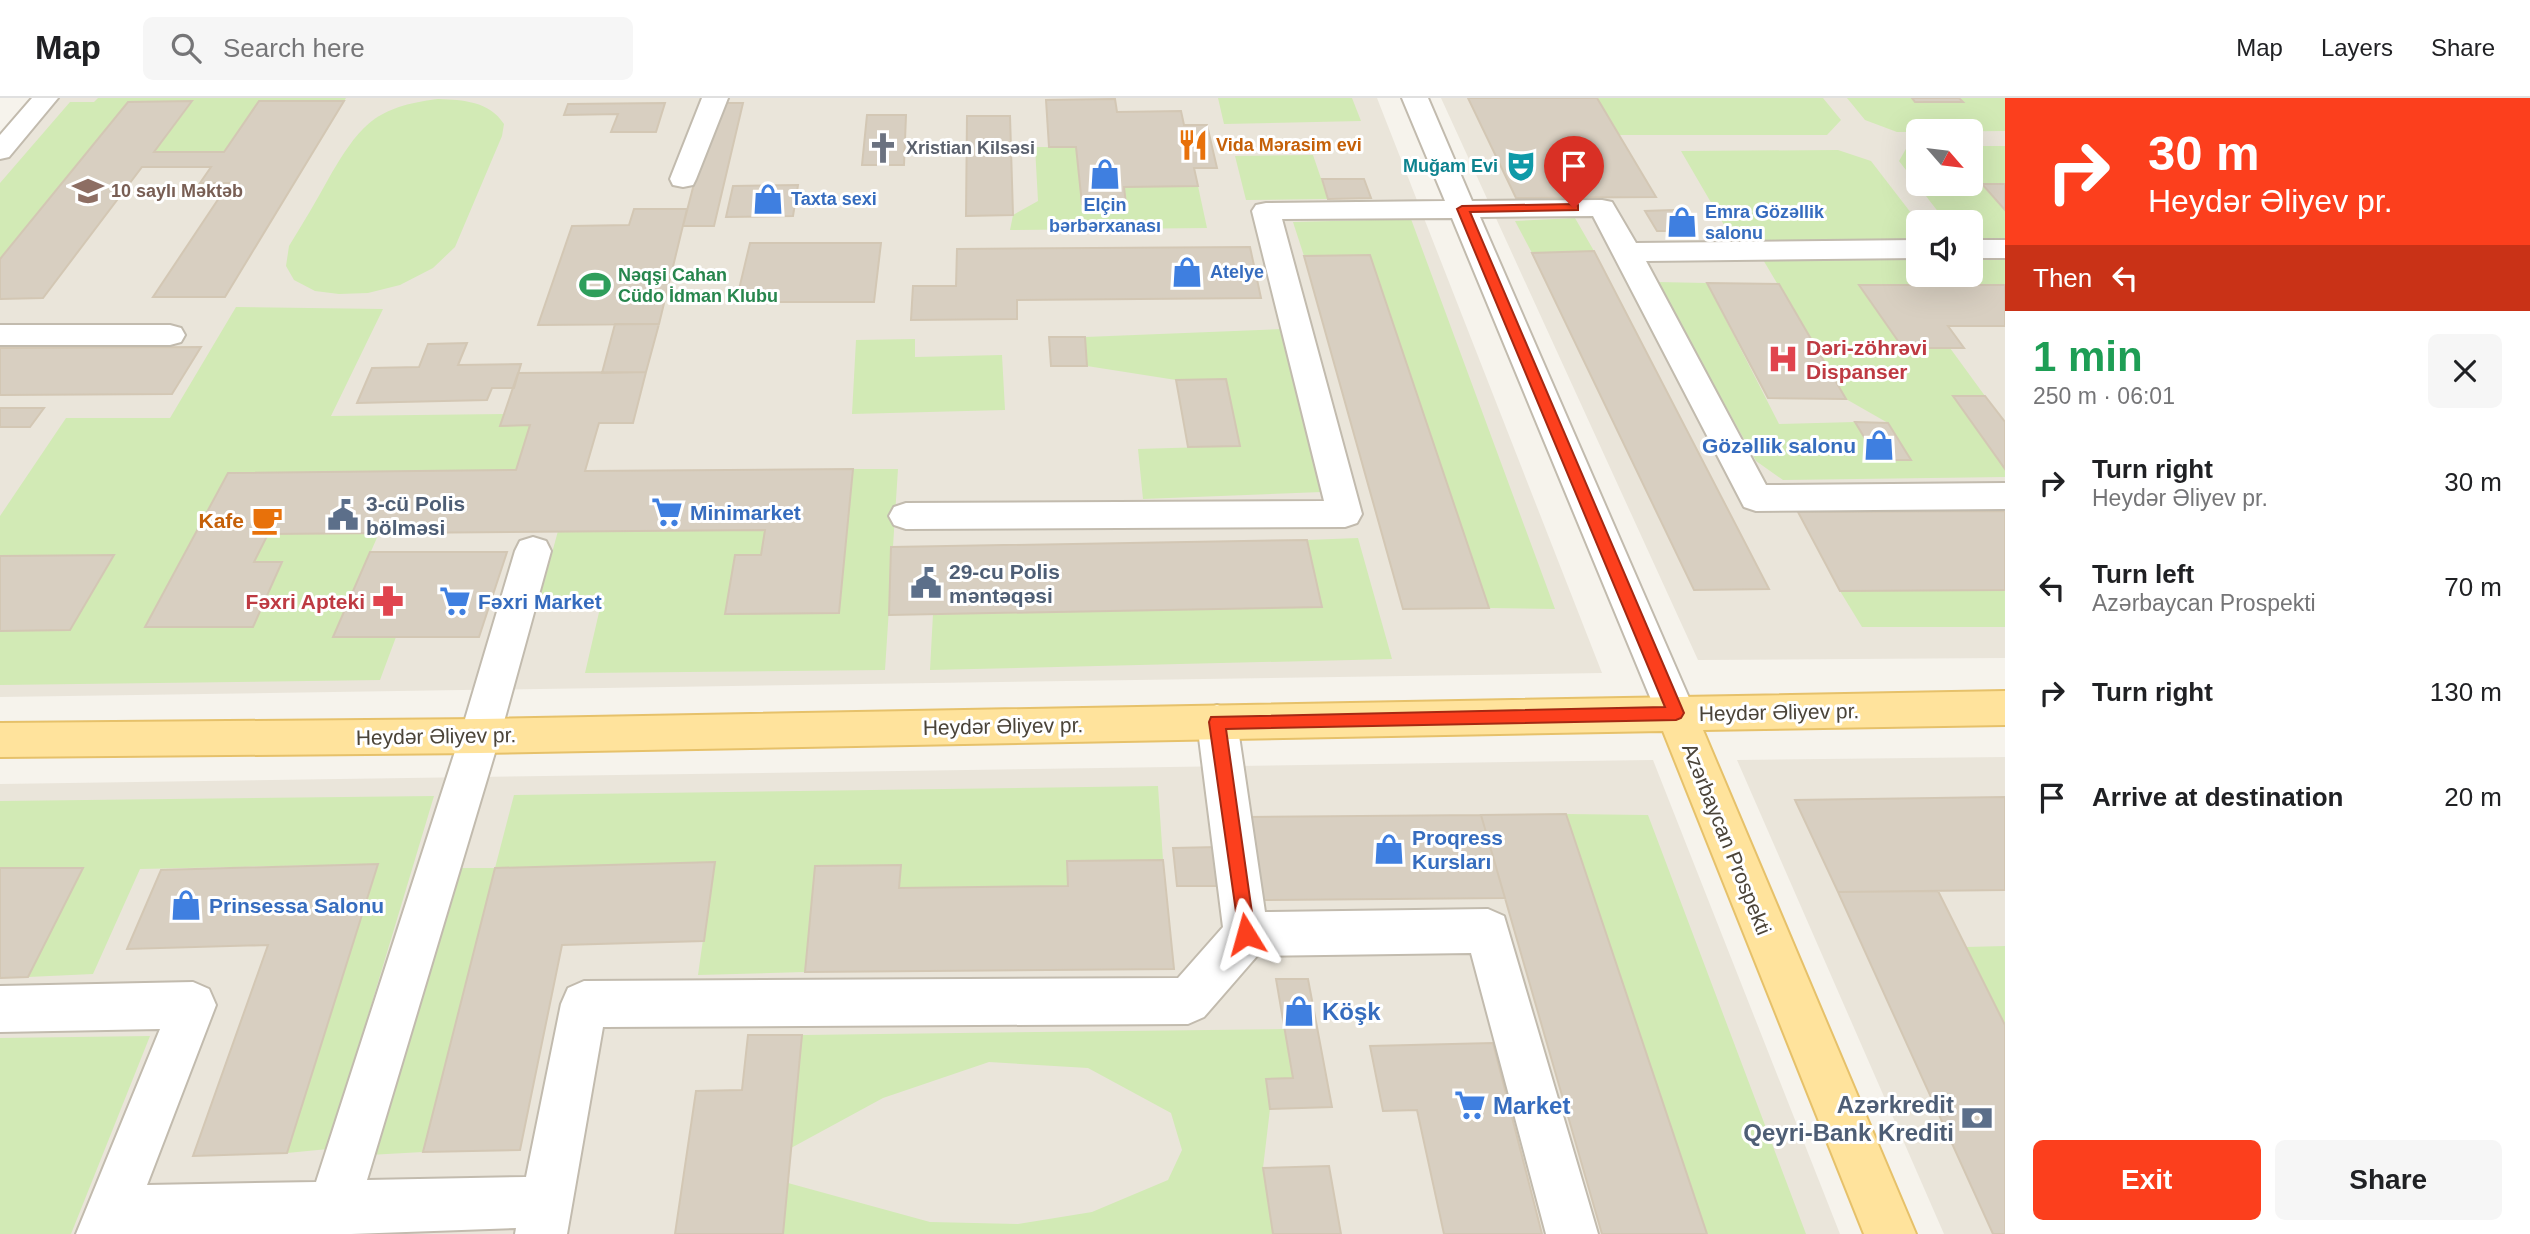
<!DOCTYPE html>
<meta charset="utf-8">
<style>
:root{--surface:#fff;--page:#f6f6f6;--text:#202124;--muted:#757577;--line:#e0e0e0;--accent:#fc3f1d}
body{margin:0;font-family:Helvetica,sans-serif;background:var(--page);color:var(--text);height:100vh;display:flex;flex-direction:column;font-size:26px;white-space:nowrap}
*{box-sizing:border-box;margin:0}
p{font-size:23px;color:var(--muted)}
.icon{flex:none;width:38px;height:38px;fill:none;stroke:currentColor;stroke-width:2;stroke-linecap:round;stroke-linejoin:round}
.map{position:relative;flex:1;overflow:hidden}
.details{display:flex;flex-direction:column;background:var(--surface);width:525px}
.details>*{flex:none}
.banner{background:#fc3f1d;color:#fff;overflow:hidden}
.needle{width:46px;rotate:118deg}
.controls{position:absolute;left:1906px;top:21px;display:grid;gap:14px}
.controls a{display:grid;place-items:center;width:77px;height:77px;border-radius:10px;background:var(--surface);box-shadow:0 7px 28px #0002;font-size:35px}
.pin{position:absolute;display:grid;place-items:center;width:60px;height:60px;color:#fff;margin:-72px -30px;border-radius:50% 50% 50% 0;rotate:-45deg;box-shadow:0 0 7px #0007}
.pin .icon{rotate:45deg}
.me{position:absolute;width:77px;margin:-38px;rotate:352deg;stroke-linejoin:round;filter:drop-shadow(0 0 5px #0008)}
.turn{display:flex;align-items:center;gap:24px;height:147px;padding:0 28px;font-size:32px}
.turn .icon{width:91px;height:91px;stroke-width:2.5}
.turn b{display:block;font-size:49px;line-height:60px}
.then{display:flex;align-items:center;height:66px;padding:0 28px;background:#0003;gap:14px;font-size:26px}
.round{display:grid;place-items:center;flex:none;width:74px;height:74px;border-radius:10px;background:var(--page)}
.headline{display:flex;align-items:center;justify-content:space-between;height:119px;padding:0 28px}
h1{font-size:42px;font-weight:600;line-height:52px;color:#1e9e55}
.button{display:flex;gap:14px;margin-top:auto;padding:14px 28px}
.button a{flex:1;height:80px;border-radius:10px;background:var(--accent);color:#fff;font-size:28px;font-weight:600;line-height:80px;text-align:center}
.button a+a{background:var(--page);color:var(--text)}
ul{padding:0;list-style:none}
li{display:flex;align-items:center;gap:21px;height:105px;padding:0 28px}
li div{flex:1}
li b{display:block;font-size:26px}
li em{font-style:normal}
header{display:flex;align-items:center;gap:42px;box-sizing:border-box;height:98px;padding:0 35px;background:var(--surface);border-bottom:2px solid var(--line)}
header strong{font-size:33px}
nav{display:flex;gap:38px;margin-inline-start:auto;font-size:24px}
.search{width:490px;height:63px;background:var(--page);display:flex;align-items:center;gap:18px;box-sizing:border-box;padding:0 24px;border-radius:10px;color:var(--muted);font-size:26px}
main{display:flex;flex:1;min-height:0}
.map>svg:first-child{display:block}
</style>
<header>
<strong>Map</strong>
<div class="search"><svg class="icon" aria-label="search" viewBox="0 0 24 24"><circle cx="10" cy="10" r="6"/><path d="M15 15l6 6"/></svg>Search here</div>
<nav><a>Map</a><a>Layers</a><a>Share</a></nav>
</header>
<main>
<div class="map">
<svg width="2005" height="1136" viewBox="0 0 2005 1136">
<rect width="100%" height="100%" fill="#f6f3ec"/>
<path fill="#eae5da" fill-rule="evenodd" d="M53 0H1377L1602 575 0 599V60Z
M1441 0H2005V560L1698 562ZM1918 33H1970V86H1918ZM1918 124H1970V177H1918Z
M2005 659V1136H1944L1737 662Z
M1653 662 1840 1136H0V686Z"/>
<path fill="#d2eab5" d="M98 0H346L344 3H259L224 54H154L192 4H128L0 161V85L70 4H94Z
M1218 0H1352L1361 23 1224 26Z
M1597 0H1823L1841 22 1827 37H1619Z
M1847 0H1912L1916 4H1962L1959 0H2005V33L1897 34 1865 22Z
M438 1C463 2 489 3 504 26L502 38 455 149 433 170 400 187 368 195 339 196 315 193 294 182 286 168 289 148C303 125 317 102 330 78 361 26 375 9 438 1Z
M1971 48H2005V86L1982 87 2005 112V141H1971L1970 124H1946L1899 63 1907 49H1918V86H1970Z
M1035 49H1076L1083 106H1126L1124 89 1198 88 1207 130 1010 132 1013 117 1038 103Z
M1838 52 1871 63 1918 124V142L1734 144 1681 53Z
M1313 57 1328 101 1246 102 1235 58Z
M1575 120 1594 153 1532 155 1515 123Z
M1411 121 1555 511 1489 510 1370 157 1304 158 1293 124Z
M1971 159H2005V187L1859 188 1903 250H1950L1985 298 1954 299 2005 371V379L1783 382 1756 363 1657 184 1707 185 1779 326 1855 324 1878 361 1910 362 1888 325 1846 301 1762 160H1918V177H1970Z
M236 209 383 211 331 318 504 316 501 328 530 327 516 372 228 375 146 529H253L282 465 254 464 268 436 379 435 334 538 396 539 380 582 0 587V533L70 532 113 458H0V418L66 320H170Z
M1282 231 1322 394 1143 401 1138 351 1240 348 1226 281 1176 282 1087 268 1085 239Z
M915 241V259L1002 257 1005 312 852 316 856 242Z
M853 371H898L885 572 585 575 603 497 540 499 558 433 765 432 761 457H735L725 516 839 515Z
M1358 440 1392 561 930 572 933 516 1321 508 1307 442Z
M2005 492V529H1862L1840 493Z
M1158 688 1163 762 1067 763 1068 788 899 790 901 768H816L805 874 698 877 714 764 495 770 423 1054 369 1057 447 770H495L514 697Z
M434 698 328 1051 287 1055 378 766 140 771 93 876 28 879 82 770H0V703Z
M1566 716 1648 717 1806 1136H1707Z
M2005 848V927L1966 849Z
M1285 931 1293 980 1266 981 1270 1011 1263 1070 1273 1136H783L788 1085 930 1124 1018 1126 1092 1114 1168 1082 1182 1052 1171 1015 1088 970 989 964 883 1000 791 1050 802 937Z
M150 938 71 1136H0V940Z"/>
<path fill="#d8cfc1" stroke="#d3c7b4" stroke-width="2" d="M1468 0H1597L1656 99 1516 100Z
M1912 0H1959L1963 4H1915Z
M1115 1 1117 14 1181 13 1184 27H1207L1217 70H1194L1198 88 1124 89 1126 106H1082L1076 49H1049L1046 2Z
M192 3 154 54H224L259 3H344L225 199H153L229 85H200L211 69H142L43 200 0 201V161L128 4Z
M665 5 656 34H611L618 16 564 17 568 6Z
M715 5H743L714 128H683Z
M867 17H906L904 67H862Z
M967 18H1010L1013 117 966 118Z
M1322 81H1364L1371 100 1328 101Z
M1982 86H2005V112Z
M798 87 793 118 726 119 733 88Z
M634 111H687L659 226 538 227 572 128 629 127Z
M1674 112 1687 133H1657L1645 113Z
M750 145H881L874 204H736Z
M1250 149 1261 200 1017 202V221L911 222 913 188H956L957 151Z
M1594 153 1769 491 1694 492 1532 155Z
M1370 157 1489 510 1403 511 1304 158Z
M1707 185 1779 186 1846 301 1768 300Z
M1859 187H2005V228H1948L1964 250H1903Z
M615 226H659L646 274 602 275Z
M1049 239H1085L1087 268H1051Z
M467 245 458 267 521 266 514 290H492L487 302 357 305 372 270 419 269 428 246Z
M201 249 172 296 0 297V250Z
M646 274 633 325H599L585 373 853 371 839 515 725 516 735 457H761L765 432 268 436 254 464H282L253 529H145L228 375 516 372 530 327 500 328 518 275Z
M1226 281 1240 348 1188 349 1176 282Z
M1953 298H1985L2005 324V371Z
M0 310H44L30 329H0Z
M1855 324 1888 325 1911 362H1878Z
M2005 413V492L1840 493 1798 414Z
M1307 442 1322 509 889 517 891 449Z
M370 454H507L479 539H333Z
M114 457 70 532 0 533V458Z
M2005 699V792L1838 794 1795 702Z
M1566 716 1707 1136H1602L1481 717Z
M1481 717 1505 800 1261 802 1249 719Z
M1218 749 1223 788H1177L1173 750Z
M1163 762 1174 871 805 874 815 768 901 767 899 790 1068 788 1067 763Z
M715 764 704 843 562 847 520 1052 423 1054 495 770Z
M378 766 287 1055 193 1058 268 847 127 851 161 772Z
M0 770H83L28 879 0 880Z
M1938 793 2005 927V1136H1993L1838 794Z
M1276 881H1308L1332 1009 1270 1011 1266 981 1293 980Z
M748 937H802L783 1136H675L696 993 742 992Z
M1493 945 1542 1136H1444L1417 1012 1383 1013 1370 948Z
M1329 1068 1341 1136H1273L1263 1070Z"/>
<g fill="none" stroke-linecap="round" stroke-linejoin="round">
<defs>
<path id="minor" d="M32 0H58L9 59 0 61V37Z
M702 0H728L696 81 693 87 683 89 673 87 670 81Z
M1402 0H1428L1472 103 1602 102 1612 104 1636 145 1918 142V160L1646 163 1766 387 2005 385V411L1756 413 1744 409 1593 118 1480 119 1696 616 1690 628 1676 633 1662 628 1452 120 1282 121 1362 416 1357 425 1345 429 906 431 894 427 889 418 894 409 906 405 1324 403 1252 113 1256 107 1266 105 1445 103Z
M1970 142H2005V160H1970Z
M0 227H170L181 230 185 237 181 244 170 247H0Z
M533 439 546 443 551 453 500 638 367 1082 526 1079 561 906 568 890 584 883 1178 880 1223 829 1197 624 1203 612 1217 607 1231 612 1237 624 1265 814 1488 811 1504 818 1598 1136H1546L1471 855 1257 858 1204 919 1188 926 603 929 567 1136H515L516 1130 351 1136H76L160 931 0 934V888L193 884 209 891 216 907 147 1087 316 1084 460 638 515 453 520 443Z"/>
<path id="major" d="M2005 593V627L1703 632 1916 1136H1864L1663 633 480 655 0 659V625L480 621Z"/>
</defs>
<use href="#minor" stroke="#c2bbae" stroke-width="4"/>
<use href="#major" stroke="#e6c16a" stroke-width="4"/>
<use href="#minor" fill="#fff" fill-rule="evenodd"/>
<use href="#major" fill="#ffe39c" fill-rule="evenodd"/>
</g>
<path fill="#fc3f1d" stroke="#a42913" stroke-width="2" d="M1574 106 1578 107V112L1470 114 1684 615 1681 620 1676 622 1226 631 1255 836 1253 842 1246 845 1240 842 1209 624 1211 619 1665 609 1457 111 1462 108Z"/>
<defs>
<symbol id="restaurant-bare" viewBox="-9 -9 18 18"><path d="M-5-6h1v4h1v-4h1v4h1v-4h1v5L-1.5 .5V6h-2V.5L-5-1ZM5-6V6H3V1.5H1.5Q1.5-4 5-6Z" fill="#e8710a" stroke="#fff" stroke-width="2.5" paint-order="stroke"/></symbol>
<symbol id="church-bare" viewBox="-9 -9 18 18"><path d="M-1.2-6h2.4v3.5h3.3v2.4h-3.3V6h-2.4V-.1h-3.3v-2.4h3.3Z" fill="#6b7280" stroke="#fff" stroke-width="2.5" paint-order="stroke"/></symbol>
<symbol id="theatre-bare" viewBox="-9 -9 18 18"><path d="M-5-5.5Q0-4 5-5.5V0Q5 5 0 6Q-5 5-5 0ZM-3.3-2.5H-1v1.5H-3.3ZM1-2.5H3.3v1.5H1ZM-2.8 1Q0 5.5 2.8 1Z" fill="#0f9aa8" stroke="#fff" stroke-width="2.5" paint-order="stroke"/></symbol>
<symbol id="shop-bare" viewBox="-9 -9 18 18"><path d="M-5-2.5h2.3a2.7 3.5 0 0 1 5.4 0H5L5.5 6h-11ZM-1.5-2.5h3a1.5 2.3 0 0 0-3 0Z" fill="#3f7fe0" stroke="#fff" stroke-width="2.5" paint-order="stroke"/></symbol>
<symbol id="school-bare" viewBox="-9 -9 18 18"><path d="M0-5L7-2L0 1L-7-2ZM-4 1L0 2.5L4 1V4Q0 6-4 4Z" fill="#8d6e63" stroke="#fff" stroke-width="2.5" paint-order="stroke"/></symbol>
<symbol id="stadium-bare" viewBox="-9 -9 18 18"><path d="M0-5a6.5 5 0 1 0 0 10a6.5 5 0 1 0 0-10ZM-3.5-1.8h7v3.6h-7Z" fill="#2e9e5b" stroke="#fff" stroke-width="2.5" paint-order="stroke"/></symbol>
<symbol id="hospital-bare" viewBox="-9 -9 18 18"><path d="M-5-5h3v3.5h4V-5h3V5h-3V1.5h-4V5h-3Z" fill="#e0444e" stroke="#fff" stroke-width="2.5" paint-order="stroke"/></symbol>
<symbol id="supermarket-bare" viewBox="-9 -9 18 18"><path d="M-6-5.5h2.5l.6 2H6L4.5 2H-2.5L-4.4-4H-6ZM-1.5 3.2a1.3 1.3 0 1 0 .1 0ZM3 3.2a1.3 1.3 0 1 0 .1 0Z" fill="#3f7fe0" stroke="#fff" stroke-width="2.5" paint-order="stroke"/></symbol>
<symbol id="civic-bare" viewBox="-9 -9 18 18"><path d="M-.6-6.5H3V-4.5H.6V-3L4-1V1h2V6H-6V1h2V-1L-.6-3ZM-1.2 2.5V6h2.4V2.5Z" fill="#5c6f8a" stroke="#fff" stroke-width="2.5" paint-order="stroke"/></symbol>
<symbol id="cafe-bare" viewBox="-9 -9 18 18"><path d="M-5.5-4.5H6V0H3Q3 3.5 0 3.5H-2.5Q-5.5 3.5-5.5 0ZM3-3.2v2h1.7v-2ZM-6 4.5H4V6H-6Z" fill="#e8710a" stroke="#fff" stroke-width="2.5" paint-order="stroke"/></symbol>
<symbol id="pharmacy-bare" viewBox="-9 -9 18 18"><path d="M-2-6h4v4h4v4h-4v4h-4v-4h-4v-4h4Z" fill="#e0444e" stroke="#fff" stroke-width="2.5" paint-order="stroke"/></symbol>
<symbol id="bank-bare" viewBox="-9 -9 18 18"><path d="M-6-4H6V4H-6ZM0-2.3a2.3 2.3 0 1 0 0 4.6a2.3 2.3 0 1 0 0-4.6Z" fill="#5c6f8a" stroke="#fff" stroke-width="2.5" paint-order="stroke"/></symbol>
</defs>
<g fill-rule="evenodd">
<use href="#restaurant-bare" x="1171" y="25" width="44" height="44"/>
<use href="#church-bare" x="861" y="28" width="44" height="44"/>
<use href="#theatre-bare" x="1499" y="46" width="44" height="44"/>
<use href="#shop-bare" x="1083" y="54" width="44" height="44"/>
<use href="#school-bare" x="66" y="71" width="44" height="44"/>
<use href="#shop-bare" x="746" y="79" width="44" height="44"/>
<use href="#shop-bare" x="1660" y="102" width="44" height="44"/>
<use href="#shop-bare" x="1165" y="152" width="44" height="44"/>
<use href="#stadium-bare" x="573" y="165" width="44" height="44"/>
<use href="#hospital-bare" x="1761" y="239" width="44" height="44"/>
<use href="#shop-bare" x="1857" y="325" width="44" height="44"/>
<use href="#supermarket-bare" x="645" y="392" width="44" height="44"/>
<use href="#civic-bare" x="321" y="395" width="44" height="44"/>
<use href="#cafe-bare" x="245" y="400" width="44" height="44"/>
<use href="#civic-bare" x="904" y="463" width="44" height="44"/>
<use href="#pharmacy-bare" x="366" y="481" width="44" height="44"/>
<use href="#supermarket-bare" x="433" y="481" width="44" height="44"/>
<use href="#shop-bare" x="1367" y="729" width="44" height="44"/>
<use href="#shop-bare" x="164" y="785" width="44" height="44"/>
<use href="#shop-bare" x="1277" y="891" width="44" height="44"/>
<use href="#supermarket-bare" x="1448" y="985" width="44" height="44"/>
<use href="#bank-bare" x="1955" y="998" width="44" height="44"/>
</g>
<g text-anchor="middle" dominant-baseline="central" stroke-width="6" stroke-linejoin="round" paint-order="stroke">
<g font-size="18" font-weight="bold" fill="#c56008" stroke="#fff" text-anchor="start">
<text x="1216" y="47">Vida Mərasim evi</text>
</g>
<g font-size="18" font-weight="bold" fill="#5b616d" stroke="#fff" text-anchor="start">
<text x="906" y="50">Xristian Kilsəsi</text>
</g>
<g font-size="18" font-weight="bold" fill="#0d838f" stroke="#fff" text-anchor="end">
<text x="1498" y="68">Muğam Evi</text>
</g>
<g font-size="18" font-weight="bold" fill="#785e54" stroke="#fff" text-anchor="start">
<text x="111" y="93">10 saylı Məktəb</text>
</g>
<g font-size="18" font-weight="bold" fill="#366cbe" stroke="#fff" text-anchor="start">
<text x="791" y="101">Taxta sexi</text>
<text x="1105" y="107" text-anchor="middle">Elçin<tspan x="1105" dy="21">bərbərxanası</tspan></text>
<text x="1705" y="114">Emra Gözəllik<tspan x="1705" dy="21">salonu</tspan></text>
<text x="1210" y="174">Atelye</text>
</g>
<g font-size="18" font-weight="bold" fill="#27864d" stroke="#fff" text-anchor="start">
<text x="618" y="177">Nəqşi Cahan<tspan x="618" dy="21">Cüdo İdman Klubu</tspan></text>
</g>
<g font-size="21" font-weight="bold" fill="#be3a42" stroke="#fff" text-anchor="start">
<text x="1806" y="249">Dəri-zöhrəvi<tspan x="1806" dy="24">Dispanser</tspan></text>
<text x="365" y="503" text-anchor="end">Fəxri Apteki</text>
</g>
<g font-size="21" font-weight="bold" fill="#366cbe" stroke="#fff" text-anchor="start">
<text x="1856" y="347" text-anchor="end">Gözəllik salonu</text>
<text x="690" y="414">Minimarket</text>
<text x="478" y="503">Fəxri Market</text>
<text x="1412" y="739">Proqress<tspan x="1412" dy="24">Kursları</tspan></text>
<text x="209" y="807">Prinsessa Salonu</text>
</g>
<g font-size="21" font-weight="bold" fill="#4e5e75" stroke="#fff" text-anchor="start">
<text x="366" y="405">3-cü Polis<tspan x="366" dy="24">bölməsi</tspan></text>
<text x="949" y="473">29-cu Polis<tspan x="949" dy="24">məntəqəsi</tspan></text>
</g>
<g font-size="21" font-weight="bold" fill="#c56008" stroke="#fff" text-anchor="end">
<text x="244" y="422">Kafe</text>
</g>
<g font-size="21" fill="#4b4439" stroke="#fff">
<text transform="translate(1779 614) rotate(-1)">Heydər Əliyev pr.</text>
<text transform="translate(1003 628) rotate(-1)">Heydər Əliyev pr.</text>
<text transform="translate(436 638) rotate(-1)">Heydər Əliyev pr.</text>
<text transform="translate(1727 741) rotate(68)">Azərbaycan Prospekti</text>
</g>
<g font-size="24" font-weight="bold" fill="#366cbe" stroke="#fff" text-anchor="start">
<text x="1322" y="913">Köşk</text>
<text x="1493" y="1007">Market</text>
</g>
<g font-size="24" font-weight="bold" fill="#4e5e75" stroke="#fff" text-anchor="end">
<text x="1954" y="1006">Azərkredit<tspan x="1954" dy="28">Qeyri-Bank Krediti</tspan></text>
</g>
</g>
</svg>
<div class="controls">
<a><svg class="needle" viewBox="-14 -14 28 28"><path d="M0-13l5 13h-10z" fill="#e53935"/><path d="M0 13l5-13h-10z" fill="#757577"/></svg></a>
<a><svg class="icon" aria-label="sound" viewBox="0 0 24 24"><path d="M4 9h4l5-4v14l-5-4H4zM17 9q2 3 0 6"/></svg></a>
</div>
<div class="pin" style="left:1574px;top:110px;background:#d93025"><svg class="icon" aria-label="arrive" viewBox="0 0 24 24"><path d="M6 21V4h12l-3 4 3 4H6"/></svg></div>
<svg class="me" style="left:1246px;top:836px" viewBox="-20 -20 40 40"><path d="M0-17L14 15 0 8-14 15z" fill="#fc3f1d" stroke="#fff" stroke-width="4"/></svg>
</div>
<section class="details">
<div class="banner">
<div class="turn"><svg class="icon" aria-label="right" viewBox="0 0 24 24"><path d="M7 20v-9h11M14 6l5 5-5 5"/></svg><div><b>30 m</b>Heydər Əliyev pr.</div></div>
<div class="then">Then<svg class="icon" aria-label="left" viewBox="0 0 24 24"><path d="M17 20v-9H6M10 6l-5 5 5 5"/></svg></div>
</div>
<div class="headline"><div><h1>1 min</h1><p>250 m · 06:01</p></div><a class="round"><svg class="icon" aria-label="close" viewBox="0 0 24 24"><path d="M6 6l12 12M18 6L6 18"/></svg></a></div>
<ul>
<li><svg class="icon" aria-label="right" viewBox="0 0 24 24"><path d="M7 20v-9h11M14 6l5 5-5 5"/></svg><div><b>Turn right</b><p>Heydər Əliyev pr.</p></div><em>30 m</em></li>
<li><svg class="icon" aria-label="left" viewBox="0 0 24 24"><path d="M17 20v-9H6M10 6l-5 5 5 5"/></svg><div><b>Turn left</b><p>Azərbaycan Prospekti</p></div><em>70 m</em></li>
<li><svg class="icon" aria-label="right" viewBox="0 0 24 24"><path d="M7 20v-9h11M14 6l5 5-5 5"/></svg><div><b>Turn right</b></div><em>130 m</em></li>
<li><svg class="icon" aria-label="arrive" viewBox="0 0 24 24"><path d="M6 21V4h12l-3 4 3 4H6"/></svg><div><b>Arrive at destination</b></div><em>20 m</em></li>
</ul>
<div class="button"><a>Exit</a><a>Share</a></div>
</section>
</main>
